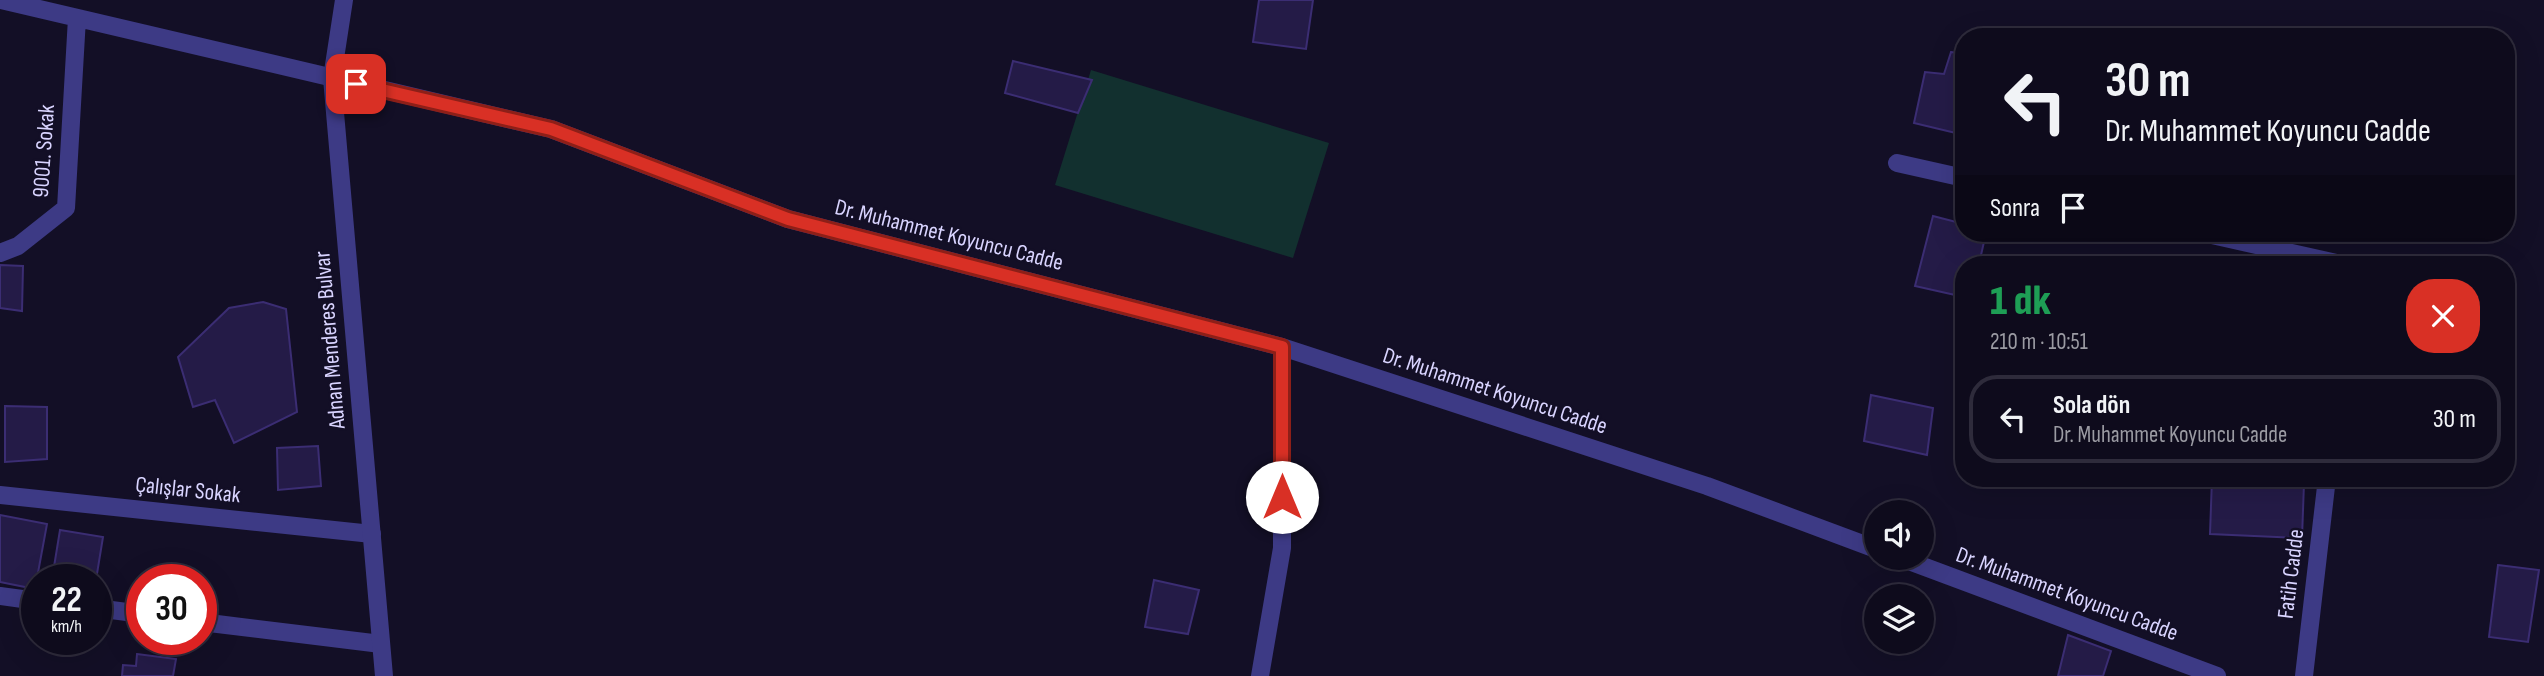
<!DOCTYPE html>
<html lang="tr">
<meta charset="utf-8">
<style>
:root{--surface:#0e0b1c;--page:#171425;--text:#f1f3f6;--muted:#9b9ba3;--line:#2e2b3b}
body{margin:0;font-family:"Sofia Sans Condensed",sans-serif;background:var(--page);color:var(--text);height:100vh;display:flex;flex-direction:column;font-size:26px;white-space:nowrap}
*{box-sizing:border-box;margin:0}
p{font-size:23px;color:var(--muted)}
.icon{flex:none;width:38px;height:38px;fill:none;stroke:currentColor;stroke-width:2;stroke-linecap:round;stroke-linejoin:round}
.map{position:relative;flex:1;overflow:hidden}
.side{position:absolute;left:1955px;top:256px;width:560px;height:231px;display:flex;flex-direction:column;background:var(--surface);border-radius:28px;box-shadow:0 7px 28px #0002,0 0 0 2px var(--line)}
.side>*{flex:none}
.guide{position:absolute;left:1955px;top:28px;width:560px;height:214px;border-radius:28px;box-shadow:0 7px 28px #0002,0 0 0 2px var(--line);background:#0e0b1c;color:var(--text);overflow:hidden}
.tools{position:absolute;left:1864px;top:500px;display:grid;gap:14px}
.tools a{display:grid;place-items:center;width:70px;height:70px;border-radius:50%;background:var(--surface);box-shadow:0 7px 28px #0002,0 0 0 2px var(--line);font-size:35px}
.speed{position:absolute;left:21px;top:564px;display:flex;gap:14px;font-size:35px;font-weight:700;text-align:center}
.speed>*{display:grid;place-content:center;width:91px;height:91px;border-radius:50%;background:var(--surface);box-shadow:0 7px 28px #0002,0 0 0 2px var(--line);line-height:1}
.speed small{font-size:18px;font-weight:400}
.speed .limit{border:10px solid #d22;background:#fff;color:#111}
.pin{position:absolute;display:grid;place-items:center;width:60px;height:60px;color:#fff;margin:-30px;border-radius:14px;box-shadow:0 4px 10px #0006}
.me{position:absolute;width:77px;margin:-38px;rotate:0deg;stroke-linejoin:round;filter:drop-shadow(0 0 5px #0008)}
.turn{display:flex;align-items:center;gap:24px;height:147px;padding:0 35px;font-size:32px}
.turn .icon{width:91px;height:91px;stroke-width:2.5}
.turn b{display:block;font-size:49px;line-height:60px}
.then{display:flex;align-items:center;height:66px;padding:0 35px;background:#0003;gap:14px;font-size:26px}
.round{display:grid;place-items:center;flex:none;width:74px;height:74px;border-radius:28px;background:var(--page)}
.overview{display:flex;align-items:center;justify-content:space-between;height:119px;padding:0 35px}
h1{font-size:42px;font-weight:800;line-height:52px;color:#1e9e55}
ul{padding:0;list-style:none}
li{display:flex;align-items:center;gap:21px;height:88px;margin:0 14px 10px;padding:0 21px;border:4px solid var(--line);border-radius:28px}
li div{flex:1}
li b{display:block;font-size:26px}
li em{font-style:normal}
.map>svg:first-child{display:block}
</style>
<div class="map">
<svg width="2544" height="676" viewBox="0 0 2544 676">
<rect width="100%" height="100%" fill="#130f26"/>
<path fill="#12302f" d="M1091 70 1329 143 1293 258 1055 185Z"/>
<path fill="#241b47" stroke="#3b2d73" stroke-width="2" d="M1259 0H1313L1306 49 1253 42Z
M1951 52 1964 54V135L1914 123 1925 72 1944 74Z
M1013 61 1092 80 1078 113 1005 93Z
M1933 216 1964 224V233H1986L1979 264H1964V297L1915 286Z
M0 265 23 266 22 311 0 308Z
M263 302 286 309 297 412 234 443 215 400 193 407 178 357 229 308Z
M1871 395 1933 408 1927 455 1864 441Z
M5 406 47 407V459L5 462Z
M318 446 321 486 278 490 277 448Z
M2212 478 2304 483 2302 538 2210 534Z
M0 515 47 524 35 589 0 582Z
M60 530 103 537 96 580 52 579Z
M2498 565 2539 570 2528 642 2489 637Z
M1154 580 1199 590 1188 634 1145 627Z
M2068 635 2111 651 2103 676H2058Z
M137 654 176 659 173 676H122L123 665 136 666Z"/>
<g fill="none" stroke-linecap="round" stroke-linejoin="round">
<path stroke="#3d3a85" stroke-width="18" d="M1 0 551 129 788 219 1282 347 1707 486 1876 549
M1897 163 1964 178
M2203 233 2341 264
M0 253 18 246 66 208 77 18
M0 495 372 534
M1901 558 2217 676
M0 596 37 601
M96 608 142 614
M201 622 381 644
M1260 676 1282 548V347
M2304 676 2327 478"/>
<path stroke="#3d3a85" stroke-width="18" d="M344 0 332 78 384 676"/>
</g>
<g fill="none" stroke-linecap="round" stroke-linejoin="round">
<defs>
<path id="route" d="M356 84 551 129 788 219 1282 347V497"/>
</defs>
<use href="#route" stroke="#8d1f18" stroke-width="18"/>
<use href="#route" stroke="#d93025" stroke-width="12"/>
</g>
<g text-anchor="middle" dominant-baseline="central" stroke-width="5" stroke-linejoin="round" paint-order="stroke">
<g font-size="23" fill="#d9d4ff" stroke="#130f26">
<text transform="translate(44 151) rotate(-86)">9001. Sokak</text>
<text transform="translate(949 235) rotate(14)">Dr. Muhammet Koyuncu Cadde</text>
<text transform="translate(330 340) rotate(-95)">Adnan Menderes Bulvar</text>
<text transform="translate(1495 391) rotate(18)">Dr. Muhammet Koyuncu Cadde</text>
<text transform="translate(188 490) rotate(6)">Çalışlar Sokak</text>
<text transform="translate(2291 574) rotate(-83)">Fatih Cadde</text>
<text transform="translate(2067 594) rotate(20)">Dr. Muhammet Koyuncu Cadde</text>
</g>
</g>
</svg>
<div class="tools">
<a><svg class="icon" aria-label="sound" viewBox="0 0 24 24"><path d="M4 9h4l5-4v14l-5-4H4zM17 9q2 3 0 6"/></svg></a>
<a><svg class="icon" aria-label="layers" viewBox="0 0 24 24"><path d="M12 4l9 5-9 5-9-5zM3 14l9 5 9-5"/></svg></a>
</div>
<div class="speed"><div>22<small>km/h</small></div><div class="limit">30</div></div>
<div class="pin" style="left:356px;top:84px;background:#d93025"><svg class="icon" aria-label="arrive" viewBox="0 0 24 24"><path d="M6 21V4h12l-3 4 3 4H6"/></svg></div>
<svg class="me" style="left:1282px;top:497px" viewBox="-20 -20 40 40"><circle r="19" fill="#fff"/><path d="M0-13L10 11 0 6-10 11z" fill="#d93025"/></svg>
<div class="guide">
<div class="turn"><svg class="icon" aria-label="left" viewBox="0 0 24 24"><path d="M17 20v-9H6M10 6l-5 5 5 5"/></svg><div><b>30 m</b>Dr. Muhammet Koyuncu Cadde</div></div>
<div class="then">Sonra<svg class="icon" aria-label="arrive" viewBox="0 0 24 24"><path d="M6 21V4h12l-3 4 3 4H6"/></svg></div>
</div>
<section class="side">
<div class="overview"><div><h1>1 dk</h1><p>210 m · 10:51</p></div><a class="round" style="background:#d93025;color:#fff"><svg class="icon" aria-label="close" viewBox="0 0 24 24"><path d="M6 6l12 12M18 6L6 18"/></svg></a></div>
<ul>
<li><svg class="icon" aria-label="left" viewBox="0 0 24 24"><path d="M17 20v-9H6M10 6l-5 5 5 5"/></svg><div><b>Sola dön</b><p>Dr. Muhammet Koyuncu Cadde</p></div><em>30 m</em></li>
</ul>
</section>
</div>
